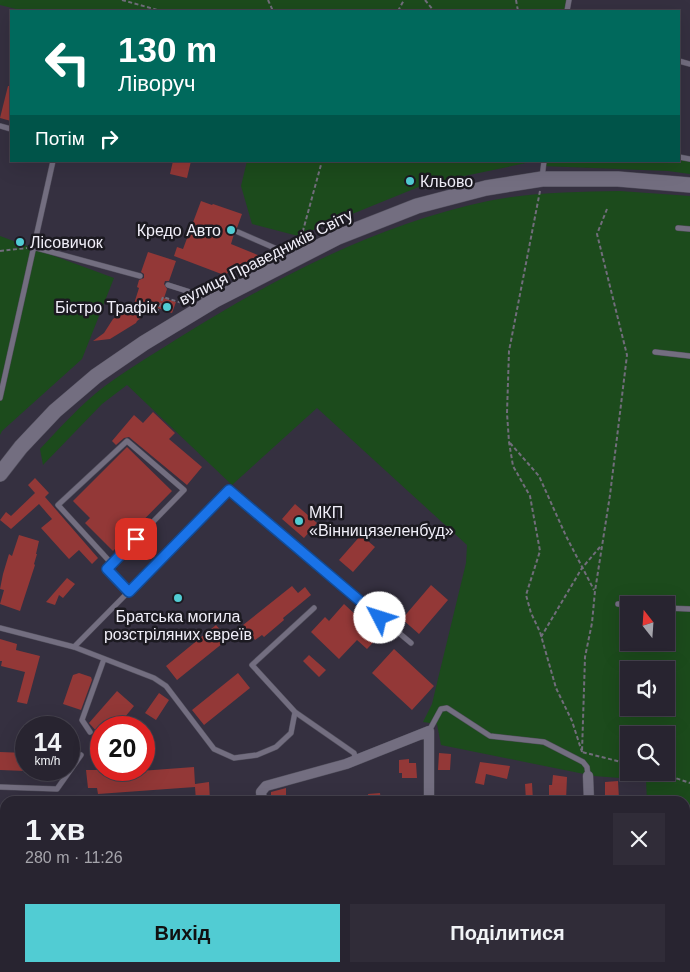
<!DOCTYPE html>
<html lang="uk">
<meta charset="utf-8">
<style>
:root{--surface:#282430;--page:#302c38;--text:#f1f3f6;--muted:#a5a4ab;--line:#44414c;--accent:#51ccd3}
body{margin:0;font-family:Helvetica,sans-serif;background:var(--page);color:var(--text);height:100vh;display:flex;flex-direction:column;font-size:19px;white-space:nowrap}
*{box-sizing:border-box;margin:0}
p{font-size:16px;color:var(--muted)}
.icon{flex:none;width:28px;height:28px;fill:none;stroke:currentColor;stroke-width:2;stroke-linecap:round;stroke-linejoin:round}
.map{position:relative;flex:1;overflow:hidden}
.drawer{position:absolute;left:0px;top:796px;width:690px;height:176px;display:flex;flex-direction:column;background:var(--surface);border-radius:15px 15px 0 0;box-shadow:0 5px 20px #0002,0 0 0 1px var(--line)}
.drawer>*{flex:none}
.guide{position:absolute;left:10px;top:10px;width:670px;height:152px;border-radius:0px;box-shadow:0 5px 20px #0002,0 0 0 1px var(--line);background:#00695c;color:#fff;overflow:hidden}
.needle{width:32px;rotate:343deg}
.tools{position:absolute;left:620px;top:596px;display:grid;gap:10px}
.tools a{display:grid;place-items:center;width:55px;height:55px;border-radius:0px;background:var(--surface);box-shadow:0 5px 20px #0002,0 0 0 1px var(--line);font-size:25px}
.speed{position:absolute;left:15px;top:716px;display:flex;gap:10px;font-size:25px;font-weight:700;text-align:center}
.speed>*{display:grid;place-content:center;width:65px;height:65px;border-radius:50%;background:var(--surface);box-shadow:0 5px 20px #0002,0 0 0 1px var(--line);line-height:1}
.speed small{font-size:12px;font-weight:400}
.speed .limit{border:8px solid #d22;background:#fff;color:#111}
.pin{position:absolute;display:grid;place-items:center;width:42px;height:42px;color:#fff;margin:-21px;border-radius:10px;box-shadow:0 2px 8px #0006}
.me{position:absolute;width:55px;margin:-28px;rotate:310deg;stroke-linejoin:round;filter:drop-shadow(0 0 4px #0008)}
.turn{display:flex;align-items:center;gap:18px;height:105px;padding:0 25px;font-size:22px}
.turn .icon{width:65px;height:65px;stroke-width:2.5}
.turn b{display:block;font-size:35px;line-height:42px}
.then{display:flex;align-items:center;height:48px;padding:0 25px;background:#0003;gap:10px;font-size:19px}
.round{display:grid;place-items:center;flex:none;width:52px;height:52px;border-radius:0px;background:var(--page)}
.summary{display:flex;align-items:center;justify-content:space-between;height:85px;padding:0 25px}
h1{font-size:30px;font-weight:700;line-height:38px}
.button{display:flex;gap:10px;margin-top:auto;padding:10px 25px}
.button a{flex:1;height:58px;border-radius:0px;background:var(--accent);color:#111;font-size:20px;font-weight:700;line-height:58px;text-align:center}
.button a+a{background:var(--page);color:var(--text)}
.map>svg:first-child{display:block}
</style>
<div class="map">
<svg width="690" height="972" viewBox="0 0 690 972">
<rect width="100%" height="100%" fill="#353040"/>
<path fill="#1c4b1c" fill-rule="evenodd" d="M0 0H569L567 11H24L0 5Z
M679 157 690 159V174L668 171 543 166 544 161H679Z
M247 161H536L426 184 298 236 252 224 241 186Z
M620 191 690 196V972H652V968H685V801H647L646 780 594 776 441 745 437 724 423 722 432 704 436 687 466 563 467 545 317 408 232 485 127 385 102 404 43 465 40 449C60 428 81 404 105 386 131 367 158 351 185 334 279 276 379 224 488 201 532 192 576 192 620 191ZM629 605H666V642H629ZM629 670H666V708H629ZM629 735H666V772H629Z
M0 236 114 278 82 359 2 431 0 435Z"/>
<path fill="#933837" d="M8 86H11V121L0 118Z
M173 161H191L187 178 170 174Z
M201 201 212 205 213 204 242 214 237 228 234 231V234L231 244 260 256 224 275 174 256 177 247 183 249Z
M148 252 176 261 169 281H165L164 284 167 289 164 298 176 302 172 313 143 303 139 314 141 318 137 321 136 323 110 339 93 341 104 333 113 319 119 315 121 307 132 310 139 288 137 287 139 280 144 278V274L141 272Z
M153 412 175 433 169 439 202 467 187 485 129 437 124 438 116 445 112 441 134 415 143 423Z
M127 447 172 491 113 551 85 523 90 518 73 501Z
M35 478 49 493 45 497 98 558 92 564 79 550 69 559 41 528 52 519 39 504 11 529 0 520 6 512 11 516 35 493 28 485Z
M295 504 317 523 304 538 282 519Z
M19 535 39 541 36 554H37L34 564 35 565 20 611 0 604 4 590 0 589 3 574 9 554 12 556Z
M361 535 375 547 353 572 339 560Z
M67 578 75 584 63 598 59 595 55 605 46 602Z
M431 585 448 600 419 634 402 619Z
M292 586 298 593 305 587 311 595 283 618 284 620 264 637 262 635 255 640 243 625Z
M344 604 379 636 367 649 357 640 339 659 311 632 325 617 329 621Z
M216 625 228 639 177 680 166 666Z
M0 639 17 644 16 650 40 656 27 704 17 702 25 672 1 666 2 661H0Z
M394 649 434 686 412 710 372 673Z
M309 655 326 670 319 677 303 661Z
M79 673 91 677 92 680 81 710 63 704 73 675Z
M238 673 250 688 204 725 192 710Z
M117 691 134 706 116 728H101V751L90 741 98 733 89 723Z
M159 693 169 700 156 720 145 713Z
M0 752 26 753V771L0 770Z
M439 753 451 754 450 770H438Z
M409 759V763H416L417 778H402V773H399V760Z
M480 762 510 766 507 779 486 774 484 785 475 783Z
M194 767 195 784 209 782 210 801H196L195 787 98 794 97 788H88L86 770H140V771Z
M553 775 567 777 566 800 549 801V785H552Z
M618 781 619 799 605 800V782Z
M532 783 533 801H526L525 784Z
M286 788V801H271V792Z
M380 793 381 801H369L368 794Z"/>
<g fill="none" stroke-linecap="round" stroke-linejoin="round">
<defs>
<path id="lane" d="M567 11 569 0
M679 61 690 64
M0 126 11 129
M679 157 690 159
M542 178 544 161
M678 228 690 229
M238 232 293 256
M33 247 140 276
M168 285 212 299
M655 352 690 356
M0 398 53 161
M112 564 58 505 127 441 184 490 107 569 129 592
M618 604 634 605
M314 608 252 665 295 712 354 753 356 760
M666 608 690 609
M0 628 74 647 154 678 166 686 214 749 234 758 257 755 276 747 291 733 295 712
M74 647 229 490 411 643
M429 731 441 709 447 708 490 736 544 742 583 762 587 767 588 776
M90 732 82 720 104 659
M0 787 57 789 81 755
M0 873H5
M685 922H690
M94 972 97 968"/>
<path id="street" d="M588 776 589 801
M262 801 261 792 266 786 346 764 429 731V801
M592 968V972
M150 972V968
M272 972 273 968
M428 972V968"/>
<path id="secondary" d="M0 474 21 447 55 411 96 376 144 343 215 300 338 237 417 206 486 188 542 179H618L690 185"/>
</defs>
<use href="#lane" stroke="#53505d" stroke-width="6"/>
<use href="#street" stroke="#53505d" stroke-width="11"/>
<use href="#secondary" stroke="#53505d" stroke-width="16"/>
<path stroke="#716d7b" stroke-width="2" stroke-dasharray="4 2.5" stroke-linecap="butt" d="M122 0 161 11
M268 0 273 11
M425 0 434 11
M516 0 518 11
M398 11 404 0
M540 191 509 351 507 413 509 442 513 466 530 496 540 551 526 595 531 613 540 632 556 688 572 721 582 752
M607 209 597 234 627 355 610 495 595 591 592 623 585 657 582 752 629 764
M301 238 322 161
M0 251 27 248
M157 313 163 297 182 303
M510 443 539 476 566 536 594 590
M541 637 582 568 600 547
M658 772 690 783"/>
<use href="#lane" stroke="#736e80" stroke-width="5"/>
<use href="#street" stroke="#736e80" stroke-width="10"/>
<use href="#secondary" stroke="#736e80" stroke-width="15"/>
</g>
<g fill="none" stroke-linecap="round" stroke-linejoin="round">
<defs>
<path id="route" d="M136 539 107 569 129 592 229 490 380 618"/>
</defs>
<use href="#route" stroke="#114b97" stroke-width="12"/>
<use href="#route" stroke="#1a73e8" stroke-width="9"/>
</g>
<g fill="#51ccd3" stroke="#1c1a21" stroke-width="2">
<circle cx="410" cy="181" r="5"/>
<circle cx="231" cy="230" r="5"/>
<circle cx="20" cy="242" r="5"/>
<circle cx="167" cy="307" r="5"/>
<circle cx="299" cy="521" r="5"/>
<circle cx="178" cy="598" r="5"/>
</g>
<g text-anchor="middle" dominant-baseline="central" stroke-width="5" stroke-linejoin="round" paint-order="stroke">
<g font-size="16" fill="#f0eef8" stroke="#1c1a21" text-anchor="start">
<text x="420" y="181">Кльово</text>
<text x="221" y="230" text-anchor="end">Кредо Авто</text>
<text x="30" y="242">Лісовичок</text>
<text x="157" y="307" text-anchor="end">Бістро Трафік</text>
<text x="309" y="512">МКП<tspan x="309" dy="18">«Вінницязеленбуд»</tspan></text>
<text x="178" y="616" text-anchor="middle">Братська могила<tspan x="178" dy="18">розстріляних євреїв</tspan></text>
</g>
<g font-size="16" fill="#f0eef8" stroke="#1c1a21">
<text transform="translate(266 257) rotate(-27)">вулиця Праведників Світу</text>
</g>
</g>
</svg>
<div class="tools">
<a><svg class="needle" viewBox="-14 -14 28 28"><path d="M0-13l5 13h-10z" fill="#e53935"/><path d="M0 13l5-13h-10z" fill="#a5a4ab"/></svg></a>
<a><svg class="icon" aria-label="sound" viewBox="0 0 24 24"><path d="M4 9h4l5-4v14l-5-4H4zM17 9q2 3 0 6"/></svg></a>
<a><svg class="icon" aria-label="search" viewBox="0 0 24 24"><circle cx="10" cy="10" r="6"/><path d="M15 15l6 6"/></svg></a>
</div>
<div class="speed"><div>14<small>km/h</small></div><div class="limit">20</div></div>
<div class="pin" style="left:136px;top:539px;background:#d93025"><svg class="icon" aria-label="arrive" viewBox="0 0 24 24"><path d="M6 21V4h12l-3 4 3 4H6"/></svg></div>
<svg class="me" style="left:380px;top:618px" viewBox="-20 -20 40 40"><circle r="19" fill="#fff"/><path d="M0-13L10 11 0 6-10 11z" fill="#1a73e8"/></svg>
<div class="guide">
<div class="turn"><svg class="icon" aria-label="left" viewBox="0 0 24 24"><path d="M17 20v-9H6M10 6l-5 5 5 5"/></svg><div><b>130 m</b>Ліворуч</div></div>
<div class="then">Потім<svg class="icon" aria-label="right" viewBox="0 0 24 24"><path d="M7 20v-9h11M14 6l5 5-5 5"/></svg></div>
</div>
<section class="drawer">
<div class="summary"><div><h1>1 хв</h1><p>280 m · 11:26</p></div><a class="round"><svg class="icon" aria-label="close" viewBox="0 0 24 24"><path d="M6 6l12 12M18 6L6 18"/></svg></a></div>
<div class="button"><a>Вихід</a><a>Поділитися</a></div>
</section>
</div>
